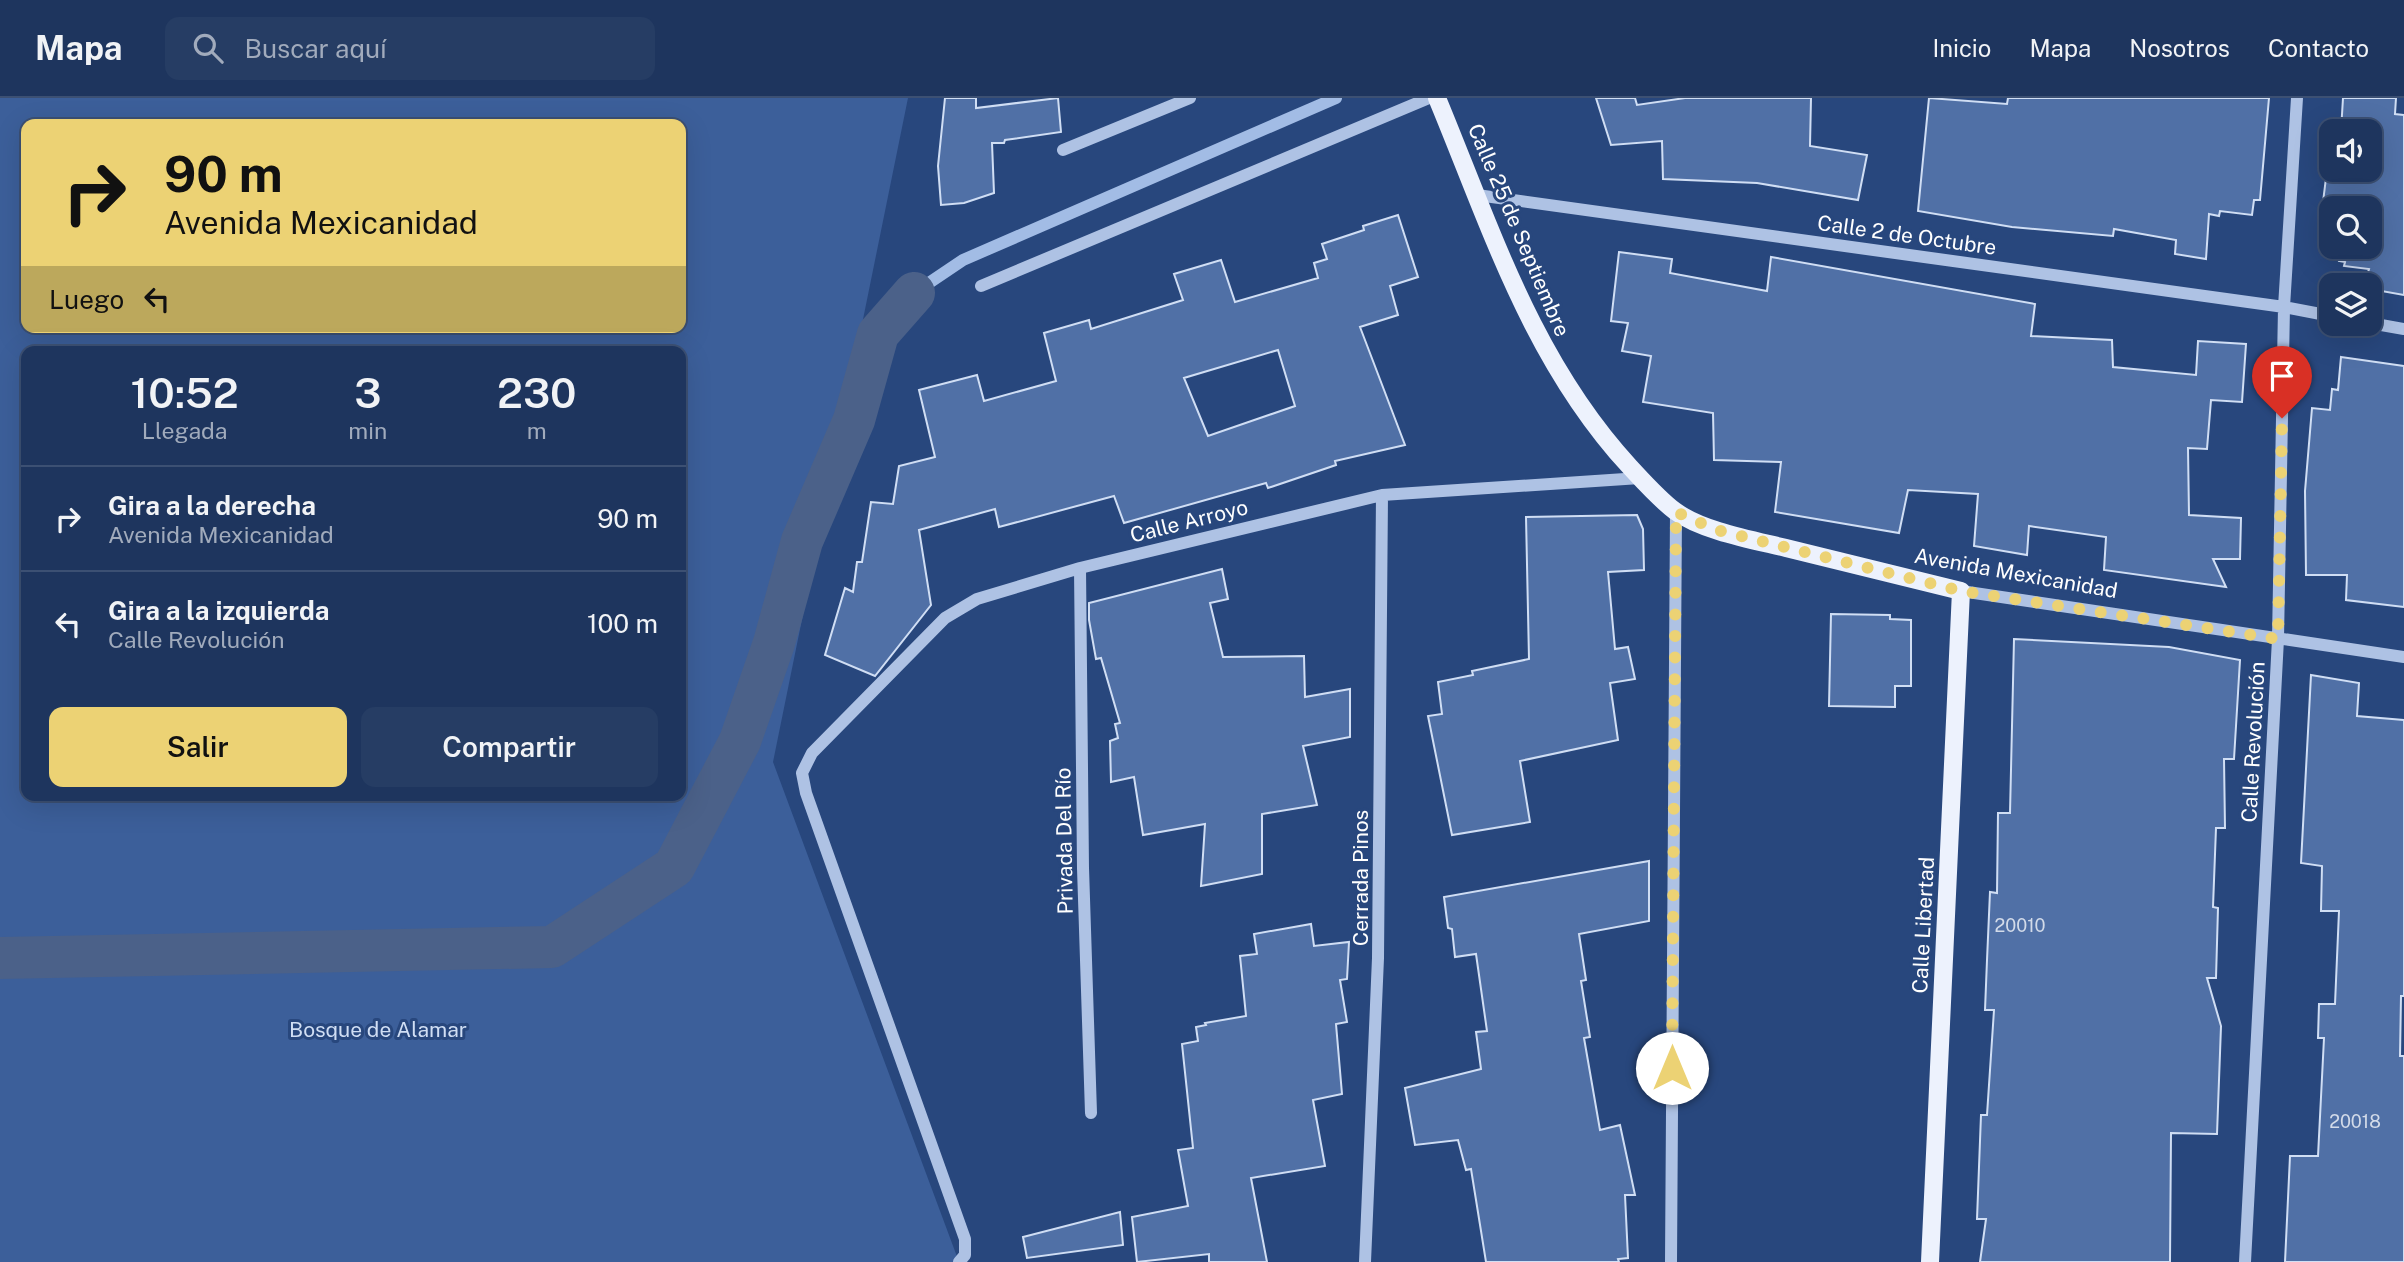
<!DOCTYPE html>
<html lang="es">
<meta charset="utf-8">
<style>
:root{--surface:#1e355e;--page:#263d64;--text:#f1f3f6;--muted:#a1abbc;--line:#3c5073;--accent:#ecd274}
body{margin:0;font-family:"Public Sans",sans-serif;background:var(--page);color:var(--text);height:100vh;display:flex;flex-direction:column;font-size:26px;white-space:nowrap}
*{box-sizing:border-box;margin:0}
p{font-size:23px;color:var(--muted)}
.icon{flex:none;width:38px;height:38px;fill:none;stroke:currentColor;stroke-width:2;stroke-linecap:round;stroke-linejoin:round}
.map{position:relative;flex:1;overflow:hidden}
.side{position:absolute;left:21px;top:248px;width:665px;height:455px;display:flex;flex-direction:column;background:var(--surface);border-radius:14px;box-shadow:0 7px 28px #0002,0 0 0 2px var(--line)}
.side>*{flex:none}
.banner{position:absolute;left:21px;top:21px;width:665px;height:214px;border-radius:14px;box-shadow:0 7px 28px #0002,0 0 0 2px var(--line);background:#ecd274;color:#111;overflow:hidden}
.tools{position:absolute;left:2319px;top:21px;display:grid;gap:14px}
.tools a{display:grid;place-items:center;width:63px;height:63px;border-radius:14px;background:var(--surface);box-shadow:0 7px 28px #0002,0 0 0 2px var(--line);font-size:35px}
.pin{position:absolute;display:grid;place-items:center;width:60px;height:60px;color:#fff;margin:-72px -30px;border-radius:50% 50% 50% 0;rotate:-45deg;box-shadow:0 0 7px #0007}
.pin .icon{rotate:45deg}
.me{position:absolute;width:77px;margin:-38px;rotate:0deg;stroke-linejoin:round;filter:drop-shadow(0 0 5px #0008)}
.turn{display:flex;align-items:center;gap:24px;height:147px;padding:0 28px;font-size:32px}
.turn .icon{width:91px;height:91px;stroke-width:2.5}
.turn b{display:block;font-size:49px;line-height:60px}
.then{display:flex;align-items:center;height:66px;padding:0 28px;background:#0003;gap:14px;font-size:26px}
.eta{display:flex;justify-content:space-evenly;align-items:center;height:119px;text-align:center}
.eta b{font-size:42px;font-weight:600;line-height:49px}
.cta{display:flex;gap:14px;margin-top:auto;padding:14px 28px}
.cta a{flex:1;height:80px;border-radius:14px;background:var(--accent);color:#111;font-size:28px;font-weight:600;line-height:80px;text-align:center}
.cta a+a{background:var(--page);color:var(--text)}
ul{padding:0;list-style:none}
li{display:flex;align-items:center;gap:21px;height:105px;padding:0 28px;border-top:2px solid var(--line)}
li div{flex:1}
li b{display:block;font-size:26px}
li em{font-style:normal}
header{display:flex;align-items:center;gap:42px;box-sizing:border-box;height:98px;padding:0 35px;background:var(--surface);border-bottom:2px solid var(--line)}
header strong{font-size:33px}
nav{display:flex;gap:38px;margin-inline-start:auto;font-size:24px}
.search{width:490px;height:63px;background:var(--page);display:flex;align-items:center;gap:18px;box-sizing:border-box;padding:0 24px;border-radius:14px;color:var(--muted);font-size:26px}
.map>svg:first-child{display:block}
</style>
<header>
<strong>Mapa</strong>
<div class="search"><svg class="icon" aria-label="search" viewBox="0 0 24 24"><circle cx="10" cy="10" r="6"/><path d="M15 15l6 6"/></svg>Buscar aquí</div>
<nav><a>Inicio</a><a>Mapa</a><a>Nosotros</a><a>Contacto</a></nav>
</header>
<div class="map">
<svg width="2404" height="1164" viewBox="0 0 2404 1164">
<rect width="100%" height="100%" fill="#28477d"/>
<path fill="#3c5f9a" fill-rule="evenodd" d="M0 0H908L773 664 959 1164H0ZM26 26H681V229H26ZM26 254H681V698H26Z"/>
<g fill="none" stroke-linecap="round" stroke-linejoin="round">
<path stroke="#a2bce5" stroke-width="12" d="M914 195 963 162 1336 0"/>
<path stroke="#4b6189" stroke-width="42" d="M0 860 552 849 674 769 740 643 774 545 802 443 854 322 878 236 914 195"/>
</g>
<path fill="#5070a6" stroke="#d0def4" stroke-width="2" fill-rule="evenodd" d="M945 0H976V10L1058 0 1061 34 1005 42 1004 45H992L994 95 964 105 941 107 938 68Z
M1596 0H1635L1637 7 1685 0H1811L1810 48 1867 57 1858 102 1757 85 1663 81 1662 43 1611 47Z
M1929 0 2007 6 2008 0H2269L2260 102H2254L2252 117 2220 113 2219 118 2209 116 2206 161 2175 156 2176 142 2114 131 2113 138 2012 129 1918 113Z
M2343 0H2396L2395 16 2404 17V197L2370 191V187H2364L2369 171 2344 168 2345 164 2339 163 2341 149H2370V110H2346L2347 106 2323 104 2330 48 2331 72H2370V33H2341Z
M1398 117 1418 179 1390 188 1398 217 1360 229 1405 347 1335 363 1336 367 1268 390 1266 385 1124 425 1114 398 999 429 995 411 919 432 931 507 875 578 825 557 845 490 853 494 857 464H862L871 404 893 406 899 368 935 359 919 292 977 277 984 303 1056 283 1044 235 1089 222 1091 231 1183 202 1174 176 1221 162 1235 204 1318 180 1314 165 1327 161 1322 146 1364 132 1363 128ZM1278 252 1295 308 1208 338 1184 280Z
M1619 154 1672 161 1670 175 1767 193 1771 159 2035 206 2031 238 2112 242 2113 269 2196 277 2198 243 2246 246 2242 304 2211 302 2207 351 2188 350 2189 417 2241 420 2240 461H2213L2226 489 2104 472 2106 439 2029 428 2027 457 1974 448 1978 396 1908 392 1899 435 1775 414 1781 364 1714 362 1713 315 1643 304 1651 258 1622 253 1628 225 1611 223Z
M2341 259 2404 268V509L2346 502 2347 477H2306L2305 393 2312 310 2330 312 2332 291 2338 292Z
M1637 417 1643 431 1644 472 1608 474 1615 551 1628 549 1635 581 1610 585 1618 642 1520 663 1530 724 1452 737 1428 618 1442 616 1438 584 1473 577 1472 573 1529 561 1526 419Z
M1222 471 1228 501 1210 505 1223 559 1304 558 1305 599 1350 591V639L1303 648 1317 707 1262 716V776L1201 788 1205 726 1143 737 1134 679 1111 684 1110 643 1118 640 1115 626 1120 625 1101 560 1096 561 1089 522V505Z
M1831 516 1890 517V521L1911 522V588H1895V609L1829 608Z
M2014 541 2169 549 2240 562 2234 661H2224L2225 730H2216L2213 809 2218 810 2216 880H2207L2221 928 2217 1036 2171 1035 2170 1164H1980L1986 1121H1977L1981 1017H1987L1994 912H1985L1987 862 1990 794 1997 795 1998 715H2010Z
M2311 577 2359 585 2357 618 2404 622V898H2401L2400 958H2404V1164H2285L2290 1058H2318L2324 940H2318L2319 906H2335L2339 813H2321L2322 768 2301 765Z
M1649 763V823L1579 836 1586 882 1581 883 1590 939 1584 940 1600 1032 1620 1027 1635 1097H1625L1628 1160 1618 1161 1619 1164H1486L1471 1071 1466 1072 1458 1042 1415 1047 1405 990 1481 971 1476 934 1487 933 1476 856 1455 859 1452 831 1448 830 1444 799Z
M1311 826 1314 848 1349 844 1347 881 1340 882 1347 924 1336 926 1342 996 1313 1002 1325 1068 1251 1080 1267 1164H1209V1156L1137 1164 1132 1119 1188 1108 1178 1052 1193 1050 1182 946 1198 943 1196 929 1206 927 1205 925 1246 918 1240 858 1257 856 1254 836Z
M1120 1114 1123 1147 1027 1160 1023 1139Z"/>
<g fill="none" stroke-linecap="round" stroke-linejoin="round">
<path stroke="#aec2e4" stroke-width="12" d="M1063 52 1190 0
M1477 97 2284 209 2331 218
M981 188 1429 0
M2370 225 2404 231
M1080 470 1083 770 1091 1015
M1961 493 2404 559
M959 1164 965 1157V1141L806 695 802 675 812 655 945 520 977 501 1080 470 1382 397 1640 380
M1365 1164 1378 860 1382 397
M1671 1164 1676 414
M2245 1164 2278 541 2284 209 2297 0"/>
<path stroke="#edf2fd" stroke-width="18" d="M1437 0C1491 130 1532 263 1630 369 1644 384 1659 401 1675 413 1702 433 1753 442 1786 450 1844 464 1902 479 1961 493L1930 1164"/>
</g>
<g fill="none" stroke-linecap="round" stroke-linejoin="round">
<path stroke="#ecd274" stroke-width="12" stroke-dasharray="0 21.6" d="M1672 970 1676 414 1717 432 1961 493 2278 541 2282 320"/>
</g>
<g text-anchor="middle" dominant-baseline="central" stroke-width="6" stroke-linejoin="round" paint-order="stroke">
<g font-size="18" fill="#d3dbe9">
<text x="2020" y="827">20010</text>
<text x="2355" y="1023">20018</text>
</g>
<g font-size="21" fill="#fff" stroke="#28477d">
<text transform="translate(1519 132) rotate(67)">Calle 25 de Septiembre</text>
<text transform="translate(1907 137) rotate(8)">Calle 2 de Octubre</text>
<text transform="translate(1189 423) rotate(-14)">Calle Arroyo</text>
<text transform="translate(2016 475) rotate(10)">Avenida Mexicanidad</text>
<text transform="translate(2253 644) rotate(-87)">Calle Revolución</text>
<text transform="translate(1064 743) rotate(-91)">Privada Del Río</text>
<text transform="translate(1360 780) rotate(-90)">Cerrada Pinos</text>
<text transform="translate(1923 827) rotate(-87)">Calle Libertad</text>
</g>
<g font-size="21" fill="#d0def4" stroke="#28477d">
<text x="378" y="931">Bosque de Alamar</text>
</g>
</g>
</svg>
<div class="tools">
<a><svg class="icon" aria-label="sound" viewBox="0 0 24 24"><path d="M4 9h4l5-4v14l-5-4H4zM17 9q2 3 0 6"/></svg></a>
<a><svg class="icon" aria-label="search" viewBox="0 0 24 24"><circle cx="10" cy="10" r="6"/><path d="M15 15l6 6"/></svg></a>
<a><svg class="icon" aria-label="layers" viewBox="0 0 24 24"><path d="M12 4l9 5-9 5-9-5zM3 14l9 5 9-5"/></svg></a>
</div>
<div class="pin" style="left:2282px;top:320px;background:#d93025"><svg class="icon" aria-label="arrive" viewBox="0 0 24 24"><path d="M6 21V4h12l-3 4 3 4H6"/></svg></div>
<svg class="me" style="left:1672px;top:970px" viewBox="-20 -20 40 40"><circle r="19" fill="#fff"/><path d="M0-13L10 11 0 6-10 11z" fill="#ecd274"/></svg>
<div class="banner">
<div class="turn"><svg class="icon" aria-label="right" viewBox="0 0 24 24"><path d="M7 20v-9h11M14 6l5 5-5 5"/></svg><div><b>90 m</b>Avenida Mexicanidad</div></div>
<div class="then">Luego<svg class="icon" aria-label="left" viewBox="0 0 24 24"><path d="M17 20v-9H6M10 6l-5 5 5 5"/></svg></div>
</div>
<section class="side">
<div class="eta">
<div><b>10:52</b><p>Llegada</p></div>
<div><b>3</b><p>min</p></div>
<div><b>230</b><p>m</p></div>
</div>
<ul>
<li><svg class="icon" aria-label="right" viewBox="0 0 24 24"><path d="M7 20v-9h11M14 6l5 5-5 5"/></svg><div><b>Gira a la derecha</b><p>Avenida Mexicanidad</p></div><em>90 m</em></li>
<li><svg class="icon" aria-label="left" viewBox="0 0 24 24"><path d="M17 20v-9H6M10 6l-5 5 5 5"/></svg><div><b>Gira a la izquierda</b><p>Calle Revolución</p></div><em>100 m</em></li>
</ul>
<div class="cta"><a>Salir</a><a>Compartir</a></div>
</section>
</div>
